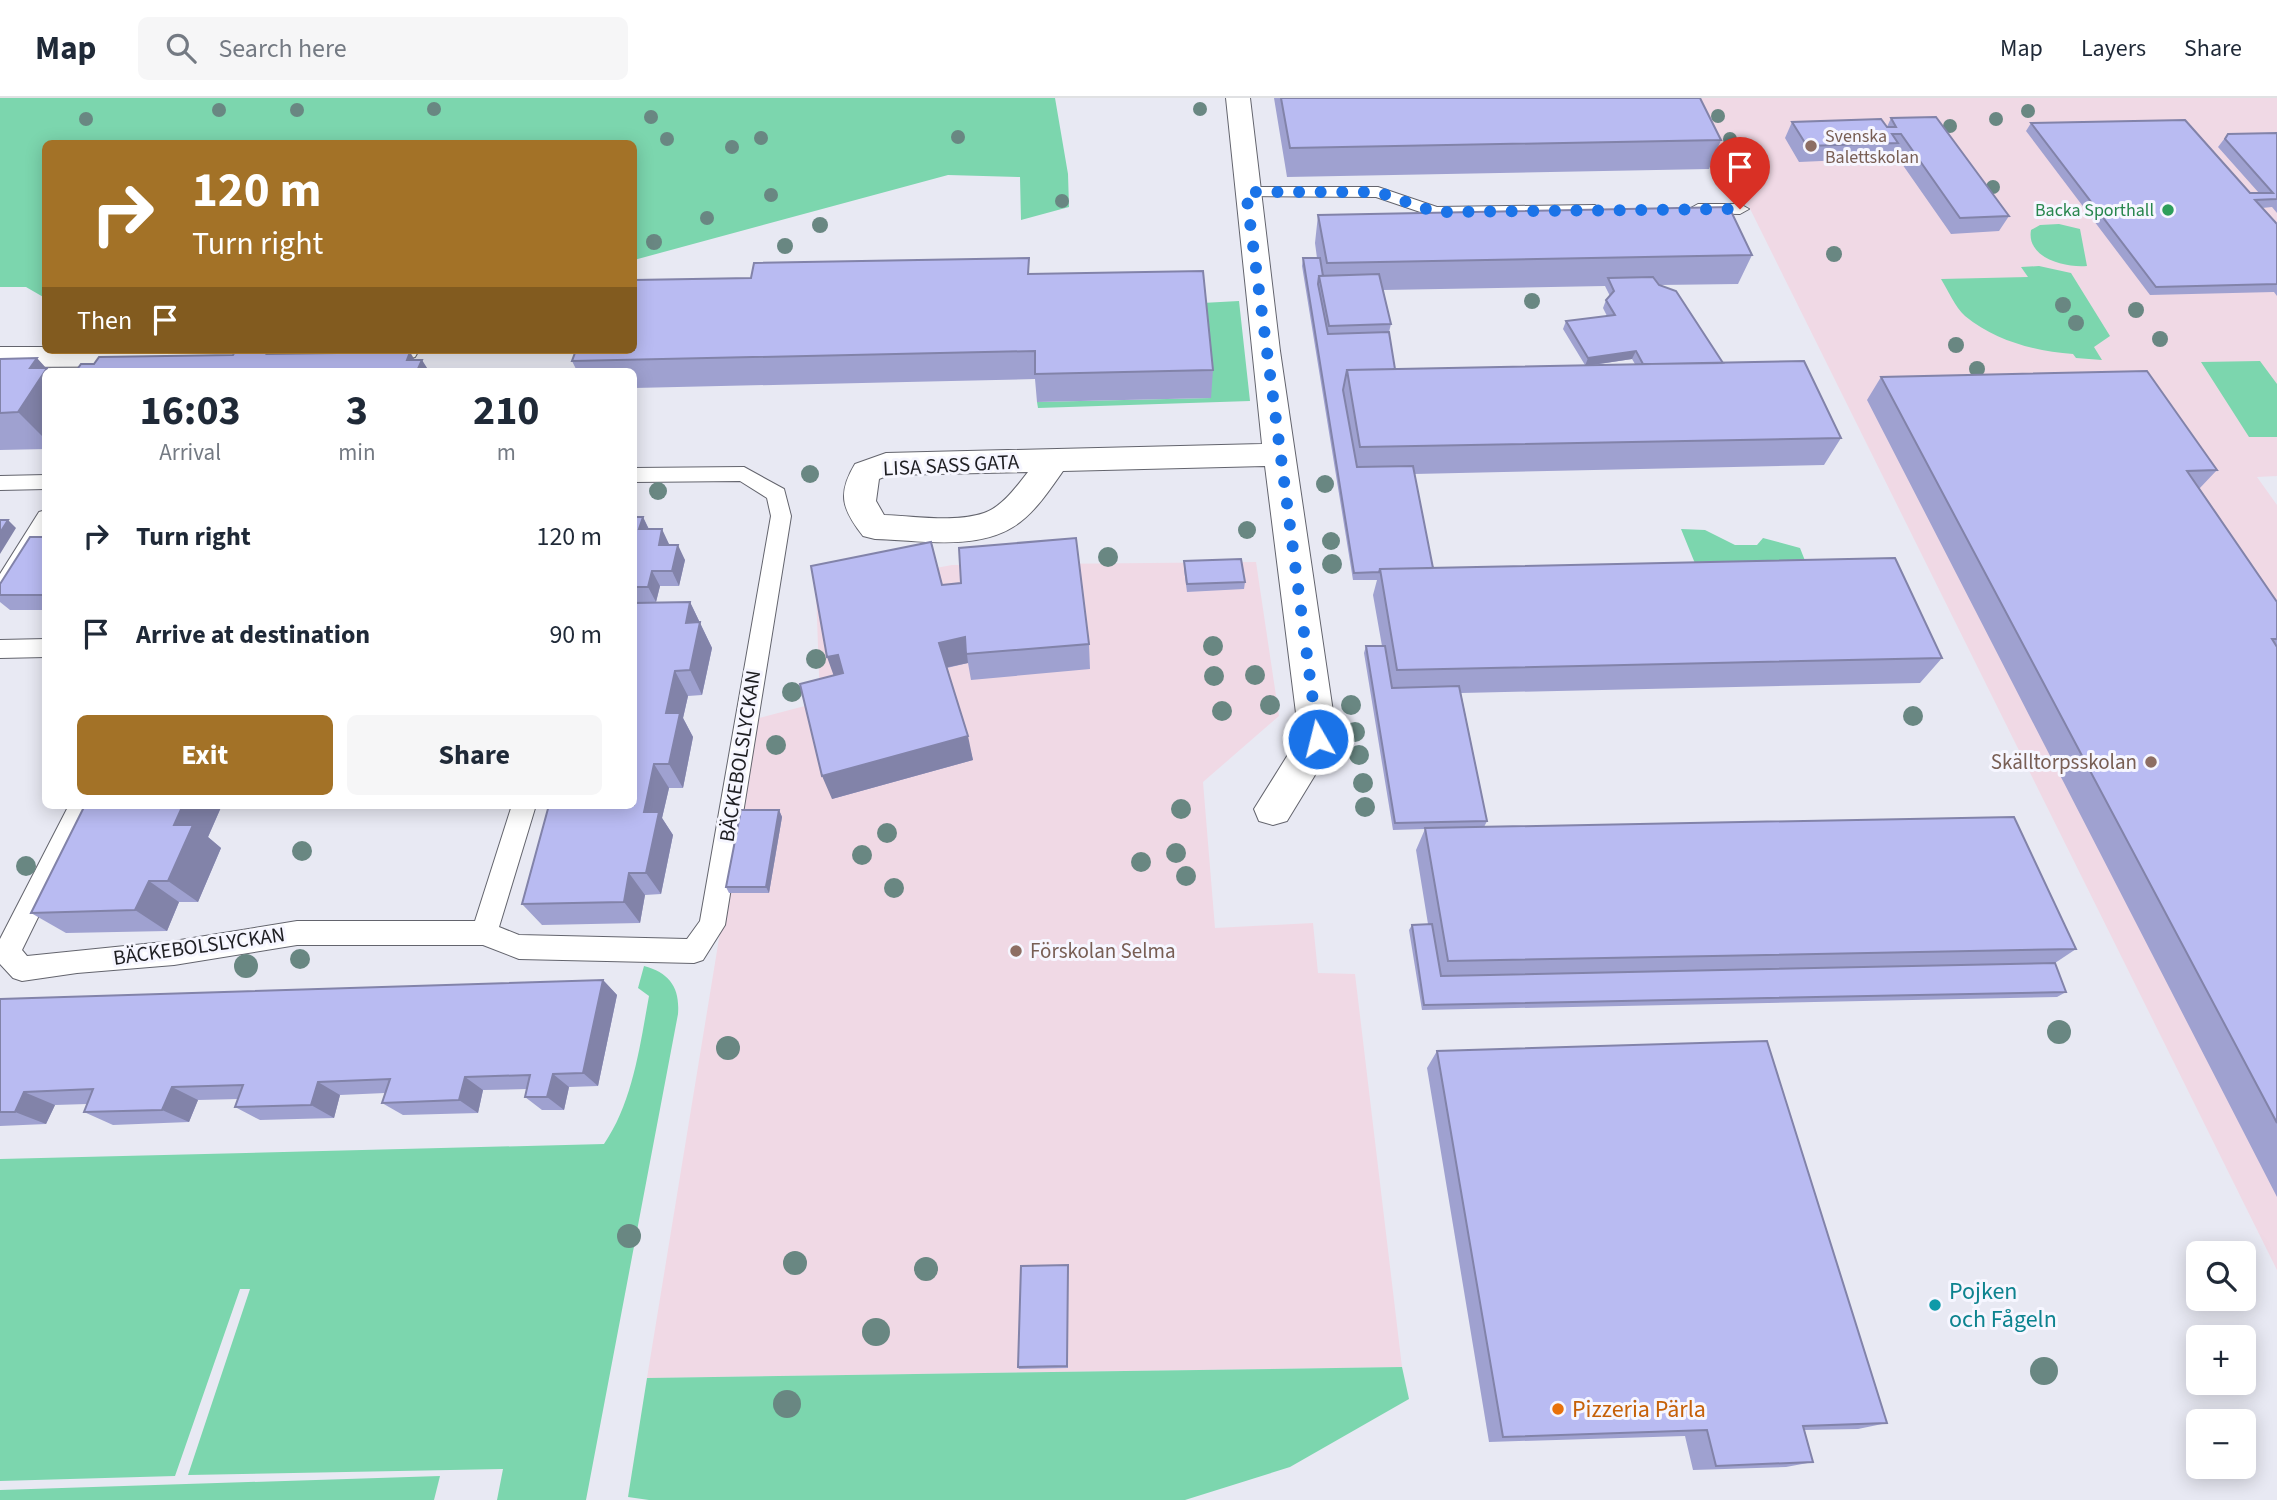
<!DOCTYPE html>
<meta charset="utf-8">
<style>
:root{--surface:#fff;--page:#f6f6f7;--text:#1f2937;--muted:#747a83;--line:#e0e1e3;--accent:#a37227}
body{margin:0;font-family:"Source Sans 3",sans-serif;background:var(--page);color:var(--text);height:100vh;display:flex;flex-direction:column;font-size:26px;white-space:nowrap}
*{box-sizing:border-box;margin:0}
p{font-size:23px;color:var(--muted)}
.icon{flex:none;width:38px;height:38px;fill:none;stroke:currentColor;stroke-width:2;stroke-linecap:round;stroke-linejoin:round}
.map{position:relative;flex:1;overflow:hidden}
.side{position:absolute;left:42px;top:270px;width:595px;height:441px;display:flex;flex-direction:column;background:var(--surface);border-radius:10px;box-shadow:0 4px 18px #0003}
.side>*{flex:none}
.guide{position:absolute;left:42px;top:42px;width:595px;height:214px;border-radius:10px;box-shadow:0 4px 18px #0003;background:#a37227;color:#fff;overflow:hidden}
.tools{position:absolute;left:2186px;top:1143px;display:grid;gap:14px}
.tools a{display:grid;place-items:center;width:70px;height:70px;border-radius:10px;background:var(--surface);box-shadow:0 4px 18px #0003;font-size:35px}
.pin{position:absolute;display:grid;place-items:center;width:60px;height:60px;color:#fff;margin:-72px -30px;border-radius:50% 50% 50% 0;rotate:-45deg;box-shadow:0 0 7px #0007}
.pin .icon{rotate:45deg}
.me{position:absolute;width:77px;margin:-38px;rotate:352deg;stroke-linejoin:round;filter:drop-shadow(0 0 5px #0008)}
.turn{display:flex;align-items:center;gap:24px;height:147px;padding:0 35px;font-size:32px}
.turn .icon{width:91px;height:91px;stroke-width:2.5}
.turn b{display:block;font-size:49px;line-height:60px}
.then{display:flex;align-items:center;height:66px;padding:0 35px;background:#0003;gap:14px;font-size:26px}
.eta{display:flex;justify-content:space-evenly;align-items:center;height:119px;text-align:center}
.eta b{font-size:42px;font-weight:700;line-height:49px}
.button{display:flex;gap:14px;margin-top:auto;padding:14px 35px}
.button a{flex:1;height:80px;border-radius:10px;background:var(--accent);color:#fff;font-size:28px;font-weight:700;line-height:80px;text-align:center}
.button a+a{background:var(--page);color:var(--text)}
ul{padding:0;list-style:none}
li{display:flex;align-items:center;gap:21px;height:98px;padding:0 35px}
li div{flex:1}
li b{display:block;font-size:26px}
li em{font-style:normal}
header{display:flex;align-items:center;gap:42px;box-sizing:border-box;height:98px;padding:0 35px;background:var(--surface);border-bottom:2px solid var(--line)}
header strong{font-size:33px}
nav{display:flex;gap:38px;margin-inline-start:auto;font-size:24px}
.search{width:490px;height:63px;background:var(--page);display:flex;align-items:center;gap:18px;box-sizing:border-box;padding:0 24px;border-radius:10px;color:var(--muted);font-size:26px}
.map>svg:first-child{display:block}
</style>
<header>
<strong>Map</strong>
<div class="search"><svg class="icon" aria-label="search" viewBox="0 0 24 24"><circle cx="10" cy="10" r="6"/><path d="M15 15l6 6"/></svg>Search here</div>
<nav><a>Map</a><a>Layers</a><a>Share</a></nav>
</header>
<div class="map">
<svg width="2277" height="1402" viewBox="0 0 2277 1402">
<rect width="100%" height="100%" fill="#e8e9f3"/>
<path fill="#f0d9e5" d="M1695 0H2277V378L2257 379 2277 407V1172Z
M1256 464 1279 618 1203 684 1215 830 1313 825 1318 875 1355 876 1402 1269 647 1280 755 621 820 604 816 492 952 467Z"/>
<path fill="#7cd6ae" d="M0 0H1055L1068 76 1069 109 1021 122 1020 79 948 77 634 162V46H46L45 200 26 189H0Z
M2059 126 2080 131 2087 168C2065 170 2026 160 2031 132L2040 127Z
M2039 168 2071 175 2110 238 2094 249 2102 262 2076 260 2073 256C2034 253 1996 243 1965 218 1955 209 1948 192 1941 181L2028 179 2021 169Z
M1239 203 1250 303 1038 310 1037 304 1211 300 1202 205Z
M2260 263 2277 286V339H2249L2201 264Z
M1681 431 1705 432 1735 447H1757L1763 440 1800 450 1815 488 1705 490Z
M644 868C670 875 680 890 678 916L586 1402H497L503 1371 188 1377 250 1191H240L175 1378 0 1383V1061L604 1046C633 1004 640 947 649 898L638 890Z
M1402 1269 1409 1301 1290 1369 1185 1402H649L628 1399 647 1280Z
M440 1378 434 1402H0V1392Z"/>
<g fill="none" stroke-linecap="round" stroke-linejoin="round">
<defs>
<path id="service" d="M1246 89H1378L1437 109 1595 107 1604 112 1595 117 1435 119 1376 99 1240 98 1238 94Z
M1698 106H1740L1749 111 1740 116 1692 115 1689 111Z
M744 369 784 391 791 418 725 827 703 862 694 865 519 861 483 847H297L174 867 77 875 22 883 13 880 0 866V841L69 707H93L22 852 27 858 174 843 297 823H475L512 707H536L499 829 519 837 687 841 700 823 771 418 767 400 740 383 634 384V370Z
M46 377V391L0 392V378Z
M46 412V438L8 501 0 503V476L39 414Z
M46 541V559L0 560V542Z"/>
<path id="minor" d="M1226 0H1250L1280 253 1337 641 1287 723 1273 727 1259 723 1254 711 1299 639 1265 368 1063 373C1049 393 1034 416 1013 429 975 453 917 442 875 441L863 438C842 411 837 396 855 366L886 355 1262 346ZM1028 374C1017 388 1002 409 984 415 954 425 915 418 884 417L876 403 879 381 889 377Z
M0 249H46V252H243L247 258 243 265 232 268 0 269Z
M331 252H419L415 259C387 267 359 273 331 265L327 258Z"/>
</defs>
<use href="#service" stroke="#63646d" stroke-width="2"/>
<use href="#minor" stroke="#63646d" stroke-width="2"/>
<use href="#service" fill="#fff" fill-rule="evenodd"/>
<use href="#minor" fill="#fff" fill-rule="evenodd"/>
</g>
<g fill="#698782">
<circle cx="434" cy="11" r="7"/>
<circle cx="1200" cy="11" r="7"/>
<circle cx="219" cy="12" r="7"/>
<circle cx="297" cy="12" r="7"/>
<circle cx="2028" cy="13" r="7"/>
<circle cx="1718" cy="18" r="7"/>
<circle cx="651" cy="19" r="7"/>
<circle cx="86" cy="21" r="7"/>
<circle cx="1996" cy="21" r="7"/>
<circle cx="1950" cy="28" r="7"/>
<circle cx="958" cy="39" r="7"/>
<circle cx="761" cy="40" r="7"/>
<circle cx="667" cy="41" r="7"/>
<circle cx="1730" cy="41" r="7"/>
<circle cx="732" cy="49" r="7"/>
<circle cx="1739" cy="75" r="7"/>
<circle cx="1993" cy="89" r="7"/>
<circle cx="771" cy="97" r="7"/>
<circle cx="1062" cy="103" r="7"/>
<circle cx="707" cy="120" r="7"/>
<circle cx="820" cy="127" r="8"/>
<circle cx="654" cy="144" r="8"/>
<circle cx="785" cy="148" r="8"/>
<circle cx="1834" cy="156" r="8"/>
<circle cx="1532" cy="203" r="8"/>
<circle cx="2063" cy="207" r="8"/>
<circle cx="2136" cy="212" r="8"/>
<circle cx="2076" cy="225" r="8"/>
<circle cx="2160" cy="241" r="8"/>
<circle cx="1956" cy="247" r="8"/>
<circle cx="1977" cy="271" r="8"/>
<circle cx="810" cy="376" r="9"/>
<circle cx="1325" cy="386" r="9"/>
<circle cx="658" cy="393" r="9"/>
<circle cx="1247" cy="432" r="9"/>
<circle cx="1331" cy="443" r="9"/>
<circle cx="1108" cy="459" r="10"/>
<circle cx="1332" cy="466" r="10"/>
<circle cx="1213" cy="548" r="10"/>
<circle cx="816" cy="561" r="10"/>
<circle cx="1255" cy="577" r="10"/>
<circle cx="1214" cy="578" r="10"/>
<circle cx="792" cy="594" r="10"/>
<circle cx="1270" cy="607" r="10"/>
<circle cx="1351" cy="607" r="10"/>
<circle cx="1222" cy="613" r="10"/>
<circle cx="1913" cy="618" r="10"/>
<circle cx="1355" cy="634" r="10"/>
<circle cx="776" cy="647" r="10"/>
<circle cx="1359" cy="657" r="10"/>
<circle cx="1363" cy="685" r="10"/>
<circle cx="1365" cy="709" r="10"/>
<circle cx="1181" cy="711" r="10"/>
<circle cx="887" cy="735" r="10"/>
<circle cx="302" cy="753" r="10"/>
<circle cx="1176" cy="755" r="10"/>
<circle cx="862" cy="757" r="10"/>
<circle cx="1141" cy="764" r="10"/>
<circle cx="26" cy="768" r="10"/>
<circle cx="1186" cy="778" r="10"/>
<circle cx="894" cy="790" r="10"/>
<circle cx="300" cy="861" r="10"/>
<circle cx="246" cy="868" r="12"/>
<circle cx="2059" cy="934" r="12"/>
<circle cx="728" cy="950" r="12"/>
<circle cx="629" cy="1138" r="12"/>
<circle cx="795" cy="1165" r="12"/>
<circle cx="926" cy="1171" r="12"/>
<circle cx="876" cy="1234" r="14"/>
<circle cx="2044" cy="1273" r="14"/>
<circle cx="787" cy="1306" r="14"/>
</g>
<path fill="#9fa1d0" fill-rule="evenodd" d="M1274 0H1700L1721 42 1709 71 1287 79Z
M1891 20 2009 118 1999 133 1951 136 1893 53 1889 60 1799 64 1785 40 1792 24 1887 29Z
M2031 25 2250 95H2259L2218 49 2228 36 2277 35V115L2272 109 2262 110 2277 126V198L2274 194 2150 197 2026 33Z
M1318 117 1752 157 1738 186 1659 187 1723 265 1841 340 1824 367 1414 376 1433 470 1942 560 1920 585 1461 595 1487 723 1484 729 2076 851 2055 865 2066 894 2057 899 1422 912 1409 832 1412 827 1428 826 1416 752 1425 731 1393 732 1364 555 1366 548H1382L1373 497 1377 482H1353L1302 168 1303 160H1317L1315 145ZM1605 188 1610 198 1606 202 1603 210 1607 218 1566 223 1563 231 1585 267 1395 271 1389 234 1391 226 1383 192ZM1632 261 1635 266 1593 267Z
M1030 176 1213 272 1211 300 1037 304 1035 281 634 290V273H577L572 263Z
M0 261 46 273V351L0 352Z
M1881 279 2217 372 2199 391 2277 504V1099L1867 302Z
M634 419H643L649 431 669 446V447L685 462 679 488H660L656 504H634Z
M46 439V512H10L0 504V486Z
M1184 463 1245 484 1244 491 1187 494 1184 471Z
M942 487 1089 546 1090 571 971 582 968 565 947 570 973 662 832 701 833 577Z
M690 504 712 550 702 597 688 598 683 620 693 639 683 690H669L662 720 673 737 661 796 645 797 640 825 542 827 522 806Z
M85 707H222L208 739 221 750 198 804H179L167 833 66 835 31 815Z
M779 712 782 719 769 795H729L726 789Z
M603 882 617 897 598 988 569 989 564 1012H542L525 999 527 991 483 992 478 1015 403 1017 382 1005 385 995 340 997 334 1020 260 1022 235 1009 238 1001 198 1002 189 1024 113 1027 84 1014 87 1006 55 1007 46 1026 0 1028V901Z
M1437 953 1887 1325 1858 1331 1804 1332 1813 1364 1786 1369 1693 1372 1685 1338 1489 1344 1427 970Z
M1068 1167V1270L1019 1271 1018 1269Z"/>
<path fill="#8283a9" d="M1636 253 1632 261 1585 268 1588 260Z
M410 254 419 269 422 262 429 273H414L407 262Z
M37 260 47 271V270L51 273H46V342L18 314 30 270Z
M643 419 650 434 639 431Z
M8 422 16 430 0 456V435Z
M662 431 669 446 666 462 659 447Z
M678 447 685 462 679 488 672 473Z
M652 473 660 488 656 504 648 489Z
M690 504 712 550 702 597 690 572 686 525Z
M965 539 968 565 944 570 939 545Z
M838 557 846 582 836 584 827 559Z
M675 573 688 598 683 620 693 639 683 690 669 666 666 615Z
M968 638 973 662 832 701 822 678Z
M654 666 669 690 662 720 673 737 661 796 646 775 644 714Z
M183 707H222L208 739 221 750 198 804 168 783 174 727Z
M779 712 782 719 769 795 766 789Z
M629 775 645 797 640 825 624 804Z
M149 783 179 804 167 833 135 812Z
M603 882 617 897 598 988 583 975Z
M553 976 569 989 564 1012 547 999Z
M465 979 483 992 478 1015 459 1002Z
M318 984 340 997 334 1020 311 1007Z
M172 989 198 1002 189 1024 162 1012Z
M24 994 55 1007 46 1026 15 1014Z
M1068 1167V1270L1067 1268Z"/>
<path fill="#b9bbf2" stroke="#8283a9" stroke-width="2" d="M1281 0H1700L1721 42 1290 50Z
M1936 19 2009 118 1960 120 1901 36H1892L1898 45 1807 48 1792 24 1881 21 1887 29H1896L1891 20Z
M2185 22 2250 95H2273L2225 41 2228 36 2277 35V101L2255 102 2277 126V186L2156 189 2031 25Z
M1729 109 1752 157 1327 165 1318 117Z
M1029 160 1028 176 1203 173 1213 272 1035 276V253L572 263 576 252H634V182L751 180 754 165Z
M1303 160H1320L1323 178H1319L1318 186 1328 236 1389 234 1395 271 1347 272 1343 292 1357 369 1413 368 1433 470 1380 471 1379 474 1354 475Z
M1379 176 1391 226 1329 228 1319 178Z
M1653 179 1659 187 1676 193 1723 265 1643 266 1636 253 1588 260 1566 223 1615 217 1606 202 1614 193 1608 180Z
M236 252H270L267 256 410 254 407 262H422L417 273H76L81 266H94L99 259 233 257Z
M37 260 30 270H47L18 314 0 315V261Z
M1804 263 1841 340 1360 349 1347 272Z
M2147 273 2217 372 2187 373 2277 504V541H2272L2277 549V1025L1881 279Z
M634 419H643L639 431H662L659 447H678L672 473H652L648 489H634Z
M0 422H8L0 435Z
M30 439H46V497H0V486Z
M1076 440 1089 546 966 556 965 539 939 545 968 638 822 678 800 586 843 575 838 557 827 559 811 468 931 444 942 487 961 485 959 450Z
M1895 460 1942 560 1397 572 1380 471Z
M1241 461 1245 484 1187 486 1184 463Z
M690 504 686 525 700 524 690 572 675 573 666 615H680L669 666H654L644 714H659L646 775H629L624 804 522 806 549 707H634V505Z
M1366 548H1385L1392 590 1459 588 1487 723 1395 725Z
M85 707H183L174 727H193L168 783H149L135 812 31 815Z
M741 712H779L766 789H726Z
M2014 719 2076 851 1448 863 1425 730Z
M1432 826 1441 878 2055 865 2066 894 1424 907 1412 827Z
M603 882 583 975 553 976 547 999H525L530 977 465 979 459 1002 382 1005 390 981 318 984 311 1007 235 1009 243 987 172 989 162 1012 84 1014 93 991 24 994 15 1014H0V901Z
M1767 943 1887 1325 1803 1328 1813 1364 1716 1368 1707 1332 1503 1339 1437 953Z
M1068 1167 1067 1268 1018 1269 1021 1168Z"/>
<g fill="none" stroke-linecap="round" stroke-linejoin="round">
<path stroke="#1a73e8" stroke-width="12" stroke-dasharray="0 21.6" d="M1318 641 1246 94H1378L1435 114 1740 111"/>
</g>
<g fill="#8d6e63" stroke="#f6f6ff" stroke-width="2.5">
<circle cx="1811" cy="48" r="7"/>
<circle cx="2151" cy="664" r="7"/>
<circle cx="1016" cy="853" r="7"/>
</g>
<circle fill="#2e9e5b" stroke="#f6f6ff" stroke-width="2.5" cx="2168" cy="112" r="7"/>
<circle fill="#0f9aa8" stroke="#f6f6ff" stroke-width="2.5" cx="1935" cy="1207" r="7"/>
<circle fill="#e8710a" stroke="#f6f6ff" stroke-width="2.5" cx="1558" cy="1311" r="7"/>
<g text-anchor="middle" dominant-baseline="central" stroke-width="6" stroke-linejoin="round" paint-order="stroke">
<g font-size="18" fill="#785e54" stroke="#f6f6ff" text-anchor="start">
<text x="1825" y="38">Svenska<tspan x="1825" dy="21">Balettskolan</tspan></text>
</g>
<g font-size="18" fill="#27864d" stroke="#f6f6ff" text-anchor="end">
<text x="2154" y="112">Backa Sporthall</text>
</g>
<g font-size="21" fill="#1e1e22" stroke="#f6f6ff">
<text transform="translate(951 367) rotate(-3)">LISA SASS GATA</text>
<text transform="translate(740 658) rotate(-81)">BÄCKEBOLSLYCKAN</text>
<text transform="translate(199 848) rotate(-8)">BÄCKEBOLSLYCKAN</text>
</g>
<g font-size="21" fill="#785e54" stroke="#f6f6ff" text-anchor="end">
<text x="2137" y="664">Skälltorpsskolan</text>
<text x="1030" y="853" text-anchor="start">Förskolan Selma</text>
</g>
<g font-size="24" fill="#0d838f" stroke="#f6f6ff" text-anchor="start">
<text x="1949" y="1193">Pojken<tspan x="1949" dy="28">och Fågeln</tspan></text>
</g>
<g font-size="24" fill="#c56008" stroke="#f6f6ff" text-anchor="start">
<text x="1572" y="1311">Pizzeria Pärla</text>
</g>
</g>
</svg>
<div class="tools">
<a><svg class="icon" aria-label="search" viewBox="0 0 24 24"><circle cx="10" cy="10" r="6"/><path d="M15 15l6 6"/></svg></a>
<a>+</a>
<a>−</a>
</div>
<div class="pin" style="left:1740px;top:111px;background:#d93025"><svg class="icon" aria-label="arrive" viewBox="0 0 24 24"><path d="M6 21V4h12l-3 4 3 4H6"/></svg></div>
<svg class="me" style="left:1318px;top:641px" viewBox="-20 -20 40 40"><circle r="17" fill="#1a73e8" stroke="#fff" stroke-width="3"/><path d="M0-11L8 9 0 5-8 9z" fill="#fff"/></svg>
<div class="guide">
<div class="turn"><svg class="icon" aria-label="right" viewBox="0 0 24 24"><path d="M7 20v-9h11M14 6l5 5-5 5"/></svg><div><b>120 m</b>Turn right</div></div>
<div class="then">Then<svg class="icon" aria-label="arrive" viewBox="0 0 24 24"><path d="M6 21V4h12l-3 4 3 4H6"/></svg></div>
</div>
<section class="side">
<div class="eta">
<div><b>16:03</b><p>Arrival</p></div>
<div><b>3</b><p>min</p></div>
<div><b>210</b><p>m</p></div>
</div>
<ul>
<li><svg class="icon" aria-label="right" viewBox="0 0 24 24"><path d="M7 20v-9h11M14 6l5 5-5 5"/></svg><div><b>Turn right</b></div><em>120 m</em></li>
<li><svg class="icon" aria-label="arrive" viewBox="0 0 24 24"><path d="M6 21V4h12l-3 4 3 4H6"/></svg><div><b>Arrive at destination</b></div><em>90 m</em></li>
</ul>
<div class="button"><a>Exit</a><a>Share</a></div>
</section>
</div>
